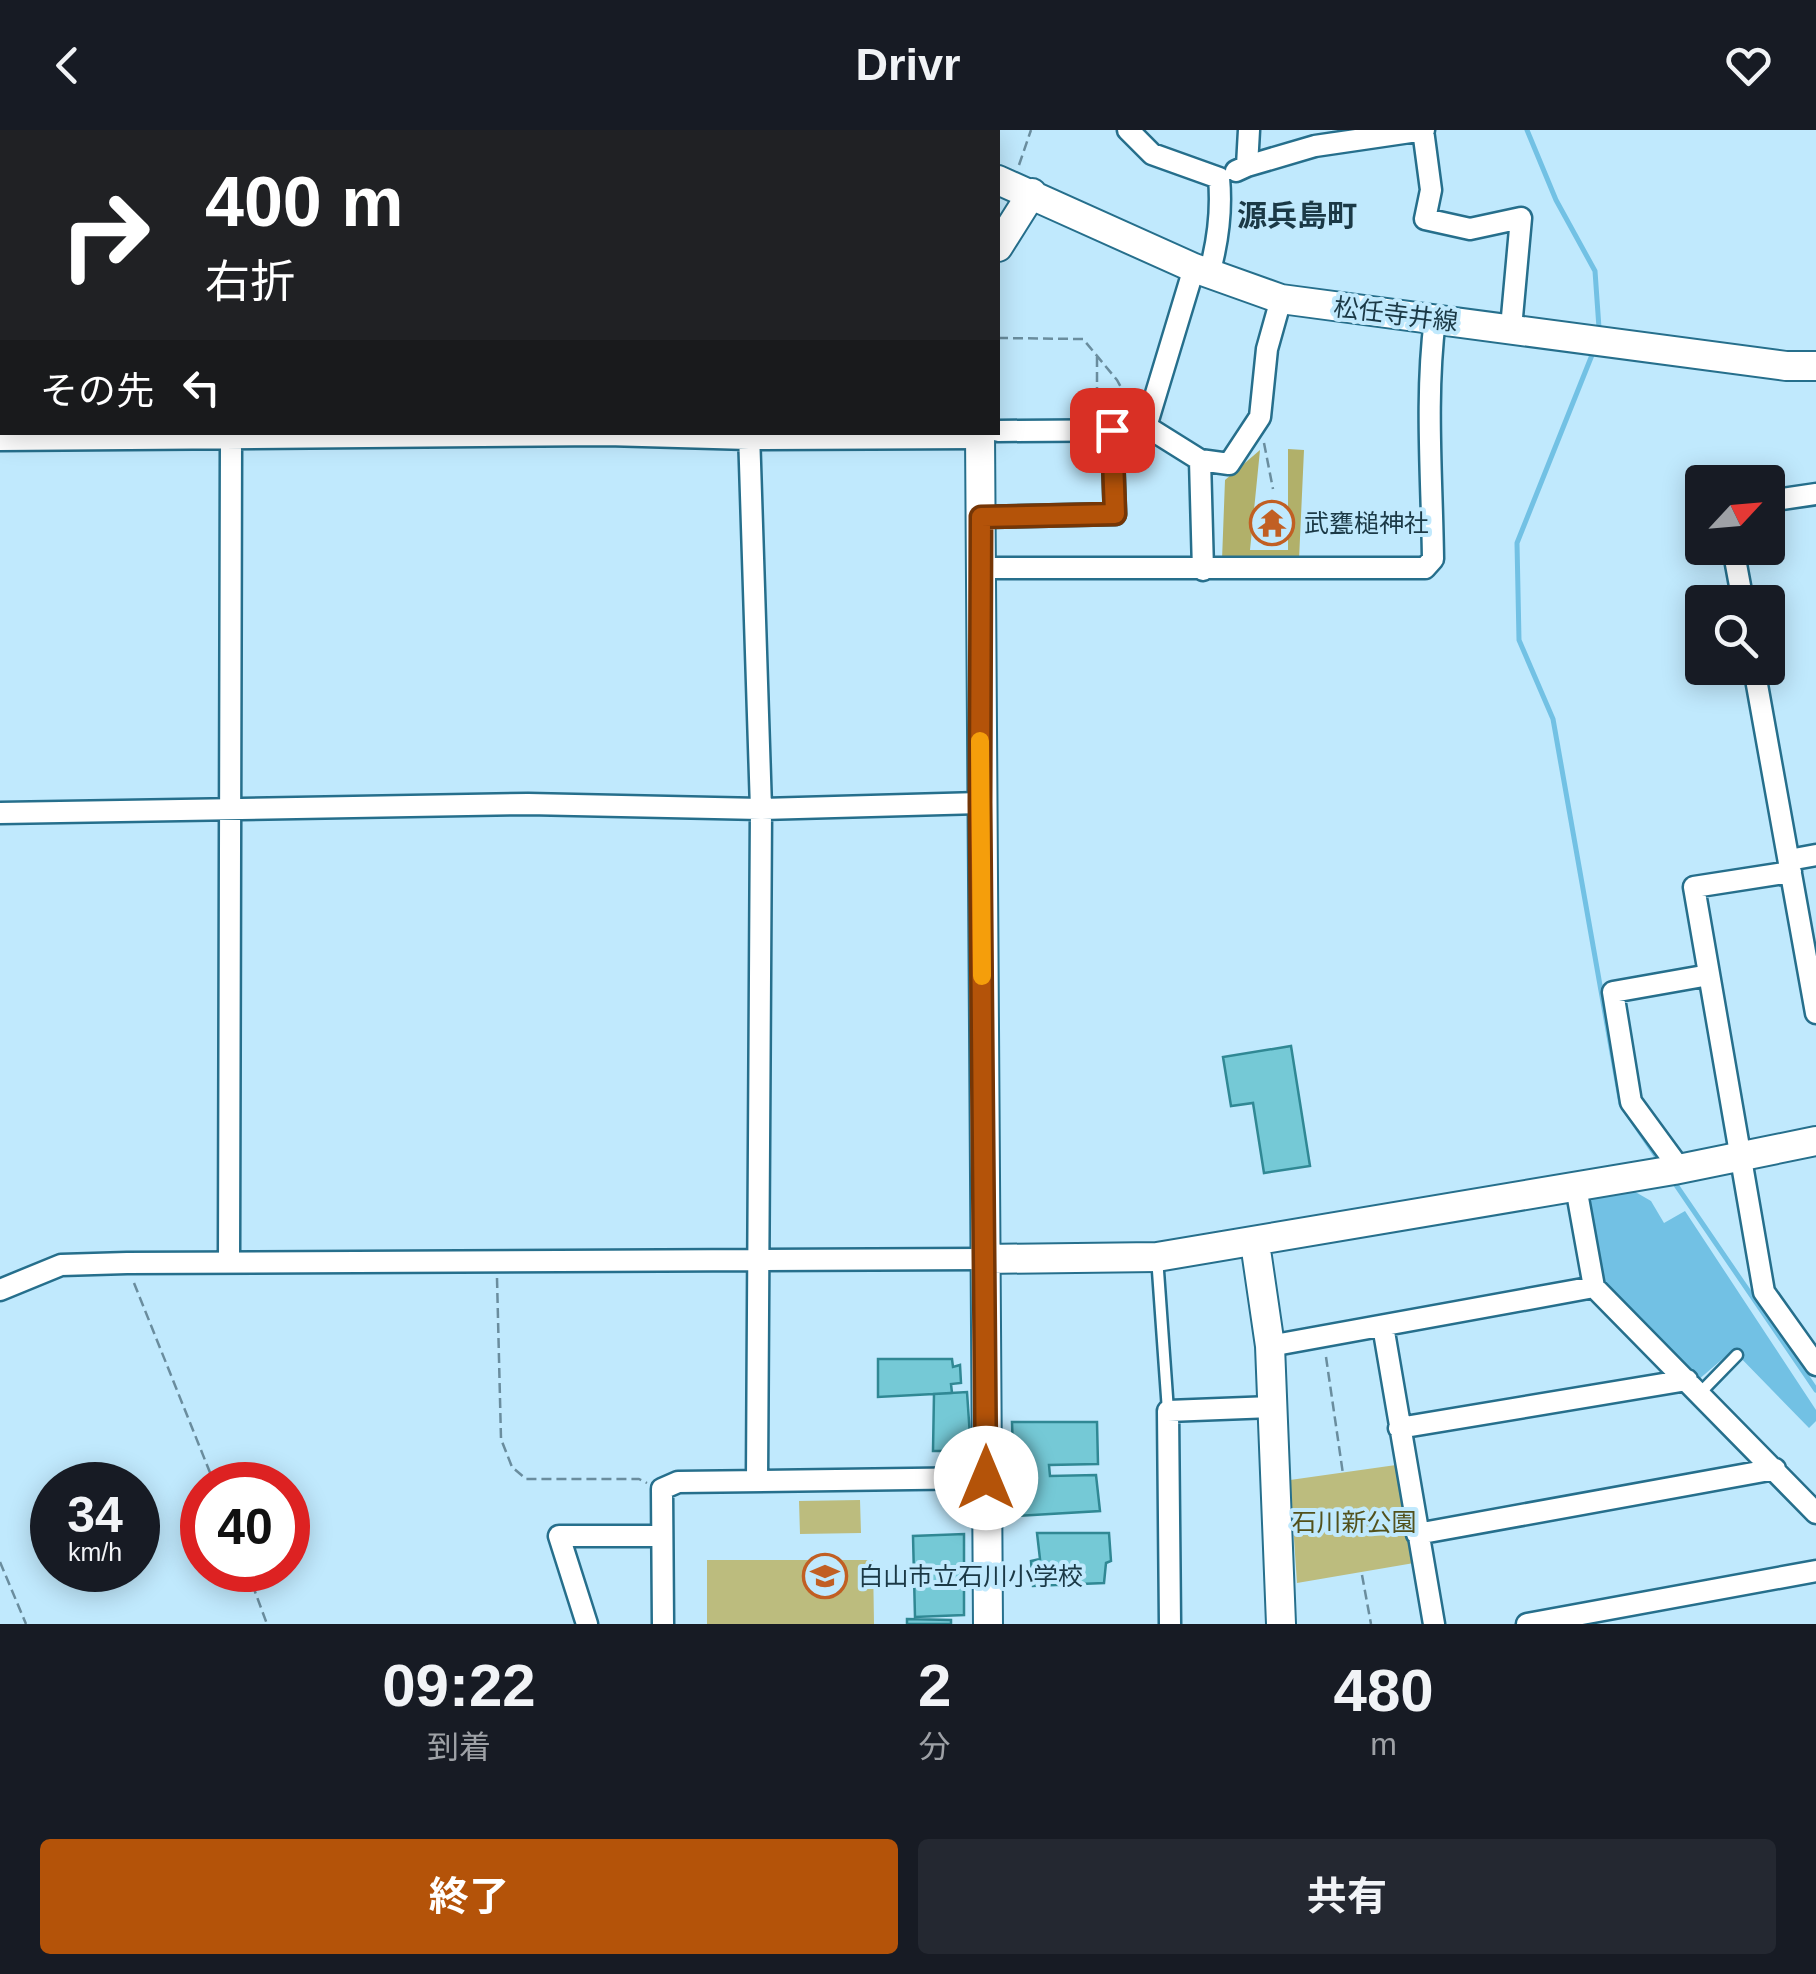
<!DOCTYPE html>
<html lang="ja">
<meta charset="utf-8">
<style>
:root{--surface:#171b24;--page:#242831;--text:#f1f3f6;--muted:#9ea1a6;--accent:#b45309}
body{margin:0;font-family:Arial,"Noto Sans JP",sans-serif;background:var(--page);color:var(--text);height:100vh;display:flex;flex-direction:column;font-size:38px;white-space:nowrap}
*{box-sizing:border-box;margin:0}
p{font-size:32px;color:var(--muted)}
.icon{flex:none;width:55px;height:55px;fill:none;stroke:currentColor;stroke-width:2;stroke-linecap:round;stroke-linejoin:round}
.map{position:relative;height:1494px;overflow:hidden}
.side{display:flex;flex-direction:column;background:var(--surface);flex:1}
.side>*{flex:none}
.top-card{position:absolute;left:0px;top:0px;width:1000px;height:305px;box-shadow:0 5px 25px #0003;background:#202124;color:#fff;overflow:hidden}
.needle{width:65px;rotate:64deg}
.fabs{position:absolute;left:1685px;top:335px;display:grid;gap:20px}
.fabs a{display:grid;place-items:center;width:100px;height:100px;border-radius:10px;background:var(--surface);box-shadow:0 5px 25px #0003;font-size:50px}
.speed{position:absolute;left:30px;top:1332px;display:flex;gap:20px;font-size:50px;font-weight:700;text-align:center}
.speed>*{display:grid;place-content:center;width:130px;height:130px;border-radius:50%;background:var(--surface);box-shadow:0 5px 25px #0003;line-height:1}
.speed small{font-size:25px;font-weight:400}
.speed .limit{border:15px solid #d22;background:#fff;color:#111}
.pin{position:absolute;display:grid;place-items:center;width:85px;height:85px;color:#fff;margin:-42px;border-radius:20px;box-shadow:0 5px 15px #0006}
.me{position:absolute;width:110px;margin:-55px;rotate:0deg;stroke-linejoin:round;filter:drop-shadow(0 0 8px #0008)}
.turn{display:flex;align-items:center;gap:35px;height:210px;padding:0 40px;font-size:45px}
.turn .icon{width:130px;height:130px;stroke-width:2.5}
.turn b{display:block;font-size:70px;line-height:85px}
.then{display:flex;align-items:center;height:95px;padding:0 40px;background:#0003;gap:20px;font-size:38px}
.eta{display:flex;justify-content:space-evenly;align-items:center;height:170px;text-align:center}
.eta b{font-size:60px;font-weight:700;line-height:70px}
.cta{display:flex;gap:20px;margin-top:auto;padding:20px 40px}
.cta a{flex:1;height:115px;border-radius:10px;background:var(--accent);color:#fff;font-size:40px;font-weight:700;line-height:115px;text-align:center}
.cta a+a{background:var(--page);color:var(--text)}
header{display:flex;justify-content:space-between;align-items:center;height:130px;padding:0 40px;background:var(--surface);font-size:45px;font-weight:700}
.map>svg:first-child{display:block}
</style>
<header><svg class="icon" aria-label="back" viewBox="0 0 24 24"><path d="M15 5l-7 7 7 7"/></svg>Drivr<svg class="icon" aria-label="heart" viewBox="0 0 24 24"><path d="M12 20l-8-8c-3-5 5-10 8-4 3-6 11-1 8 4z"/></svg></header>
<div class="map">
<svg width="1816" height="1494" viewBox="0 0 1816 1494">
<rect width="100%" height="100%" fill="#c0e9fd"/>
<path fill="#bcbc7e" d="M1396 1335 1414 1433 1297 1453 1290 1350Z
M860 1370 861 1403 800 1404 799 1371Z
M707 1430H873L874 1494H707Z"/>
<path fill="#b1b06a" d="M1288 319 1304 320 1299 430H1222L1225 350 1260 320 1250 420H1288Z"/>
<path fill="#72c1e4" d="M1632 1060 1651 1071 1664 1093 1685 1081 1816 1280V1291L1809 1298 1733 1220 1698 1250 1608 1161 1600 1141 1588 1076 1594 1066Z"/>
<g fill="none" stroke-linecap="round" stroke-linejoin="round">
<path stroke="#72c1e4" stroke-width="5" d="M1527 0 1556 70 1595 141 1599 198
M1592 225 1517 413 1519 510 1553 589 1621 974 1659 1030
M1674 1052 1816 1260"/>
</g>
<path fill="#75c9d6" stroke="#308894" stroke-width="2.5" d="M1291 916 1310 1036 1264 1043 1253 973 1231 976 1223 927Z
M878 1229H952L953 1237 960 1235 961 1253 951 1254 952 1263 878 1267Z
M967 1262 971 1321H933L934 1264Z
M1012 1292H1097L1098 1334 1049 1335 1050 1346 1096 1345 1100 1381 1015 1386Z
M1037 1403H1109L1111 1431 1106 1433 1104 1453 1033 1456 1031 1431 1040 1429Z
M964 1404V1485L915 1487 913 1406Z
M907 1489 951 1490V1494H907Z"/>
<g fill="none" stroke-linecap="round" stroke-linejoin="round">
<defs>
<path id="lane" d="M1157 1127 1168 1281
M1700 1263 1737 1225"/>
<path id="street" d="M202 0V2
M672 0V2
M781 0 782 2
M1128 0 1152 24 1219 48C1222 81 1218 112 1209 144
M1423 0 1431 60 1425 89 1470 99 1521 88 1511 198
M1247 36 1315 16 1424 0
M1236 41 1247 36 1249 0
M1145 300 1194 138
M998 301 1152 300 1200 330 1229 334 1260 287 1267 219 1281 169
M226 302 231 310 229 1131
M749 302 761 679 757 1349
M0 310 607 305 749 309 979 308
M1200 330 1203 440
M1768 371 1816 364
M981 387 1115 384 1112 300
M1733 418 1743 472
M980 438H1425L1433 429C1432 349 1425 268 1435 189
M1754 538 1816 883
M0 683 528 674 761 679 980 673
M1789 730 1816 725
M1791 742 1694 757 1764 1162 1816 1235
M1680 1039 1631 972 1613 862 1709 845
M1576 1057 1594 1157 1816 1383
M0 1160 61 1135 127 1133 984 1129
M1383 1196 1434 1494
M1270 1216 1594 1157
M1399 1298 1687 1250
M1417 1404 1775 1339
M587 1494 559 1406H662
M663 1494 662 1359 678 1352 986 1348
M1170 1494 1168 1281 1272 1277
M1527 1494 1816 1441"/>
<path id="secondary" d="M998 50 1194 138 1281 169 1786 236H1816
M0 98H2
M998 117 1032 63
M980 302 988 1494
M1255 1113 1270 1216 1281 1494
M984 1129 1157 1127 1674 1040 1816 1011"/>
</defs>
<use href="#lane" stroke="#266f8c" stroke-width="15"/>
<use href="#street" stroke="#266f8c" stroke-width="25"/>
<use href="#secondary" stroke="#266f8c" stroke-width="32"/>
<path stroke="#6a8d9e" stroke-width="2.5" stroke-dasharray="10 5" stroke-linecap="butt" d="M831 0V2
M102 2 115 0
M0 14H2
M1019 35 1031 0
M998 208 1083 209 1117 250 1131 276
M0 217H2
M1097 227V284
M1264 313 1273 359
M497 1148 501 1309 512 1337 526 1349H639L647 1353
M134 1153 215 1355
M1326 1227 1343 1344
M0 1432 26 1494
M247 1440 267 1494
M1362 1445 1371 1494"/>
<use href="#lane" stroke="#fff" stroke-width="10"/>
<use href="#street" stroke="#fff" stroke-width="20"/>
<use href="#secondary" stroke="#fff" stroke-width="28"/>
</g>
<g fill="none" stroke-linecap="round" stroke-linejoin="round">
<defs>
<path id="route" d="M986 1348 980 673 981 387 1115 384 1112 300"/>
</defs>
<use href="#route" stroke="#753606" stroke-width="25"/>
<use href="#route" stroke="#b45309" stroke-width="18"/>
<path stroke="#f59e0b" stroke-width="18" d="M980 611 982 846"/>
</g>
<defs>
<symbol id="temple-ring" viewBox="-11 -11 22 22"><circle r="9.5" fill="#c0e9fd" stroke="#c15f23" stroke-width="1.5"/><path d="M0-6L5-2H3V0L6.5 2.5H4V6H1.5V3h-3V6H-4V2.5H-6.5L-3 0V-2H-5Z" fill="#c15f23"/></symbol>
<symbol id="school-ring" viewBox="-11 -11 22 22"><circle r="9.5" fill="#c0e9fd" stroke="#c15f23" stroke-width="1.5"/><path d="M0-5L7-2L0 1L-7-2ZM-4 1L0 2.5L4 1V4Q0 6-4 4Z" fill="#c15f23"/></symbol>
</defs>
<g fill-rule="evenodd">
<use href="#temple-ring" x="1247" y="368" width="50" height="50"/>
<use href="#school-ring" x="800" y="1421" width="50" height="50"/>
</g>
<g text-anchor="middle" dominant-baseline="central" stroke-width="8" stroke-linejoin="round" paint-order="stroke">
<g font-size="25" fill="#1b3946" stroke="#c0e9fd">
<text transform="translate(1396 184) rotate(7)">松任寺井線</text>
</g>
<g font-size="25" fill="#1b3946" stroke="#c0e9fd" text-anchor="start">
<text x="1304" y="393">武甕槌神社</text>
<text x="858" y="1446">白山市立石川小学校</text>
</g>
<g font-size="25" fill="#52511c" stroke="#c0e9fd">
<text x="1354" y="1392">石川新公園</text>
</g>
<g font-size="30" font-weight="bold" fill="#1b3946" stroke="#c0e9fd">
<text x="1297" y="85">源兵島町</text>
</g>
</g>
</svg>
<div class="fabs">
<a><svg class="needle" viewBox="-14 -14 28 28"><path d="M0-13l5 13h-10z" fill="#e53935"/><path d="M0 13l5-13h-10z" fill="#9ea1a6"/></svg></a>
<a><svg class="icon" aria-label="search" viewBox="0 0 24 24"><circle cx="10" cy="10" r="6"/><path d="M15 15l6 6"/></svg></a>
</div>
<div class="speed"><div>34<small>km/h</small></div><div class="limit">40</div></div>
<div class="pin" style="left:1112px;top:300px;background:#d93025"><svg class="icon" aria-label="arrive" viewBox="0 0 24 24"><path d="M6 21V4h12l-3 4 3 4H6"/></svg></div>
<svg class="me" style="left:986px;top:1348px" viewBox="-20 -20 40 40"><circle r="19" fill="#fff"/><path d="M0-13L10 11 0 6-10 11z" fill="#b45309"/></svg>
<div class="top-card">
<div class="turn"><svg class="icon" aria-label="right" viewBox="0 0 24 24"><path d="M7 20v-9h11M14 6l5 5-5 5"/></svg><div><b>400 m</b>右折</div></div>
<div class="then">その先<svg class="icon" aria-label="left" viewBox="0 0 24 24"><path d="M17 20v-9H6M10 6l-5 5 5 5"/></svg></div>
</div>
</div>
<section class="side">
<div class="eta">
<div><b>09:22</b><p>到着</p></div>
<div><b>2</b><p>分</p></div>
<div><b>480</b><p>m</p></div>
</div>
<div class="cta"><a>終了</a><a>共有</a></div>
</section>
